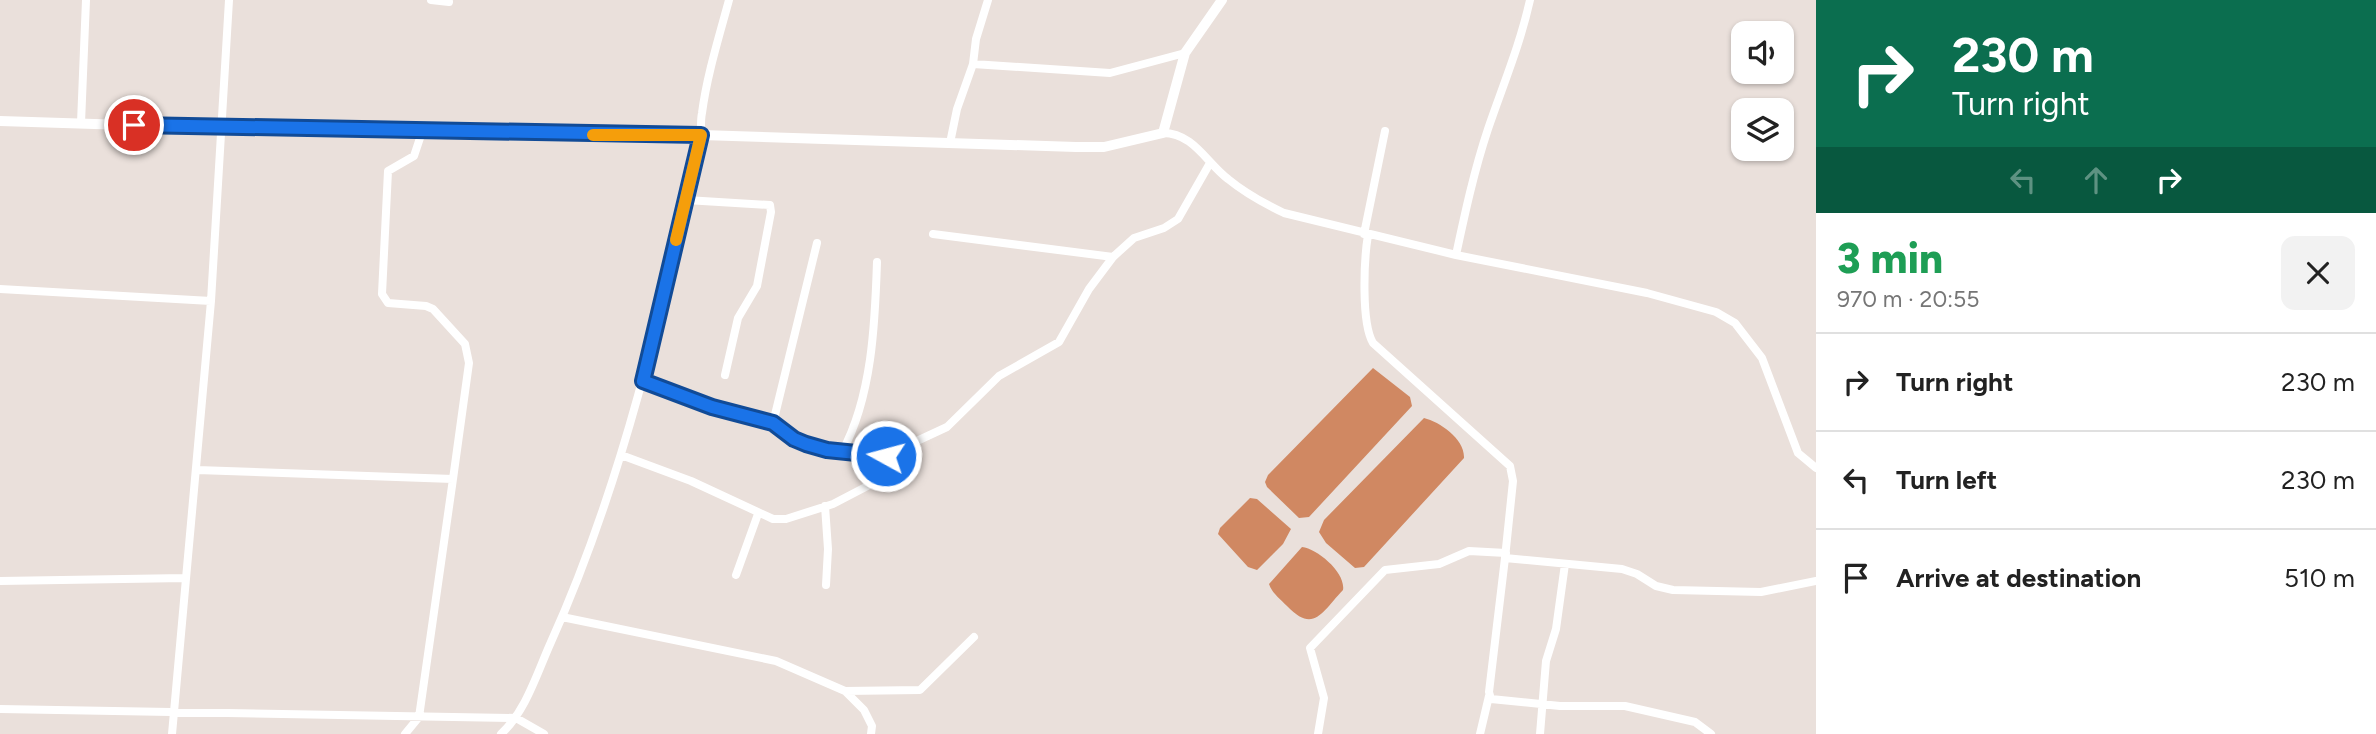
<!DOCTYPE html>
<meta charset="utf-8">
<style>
:root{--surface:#fff;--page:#f2f2f2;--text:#222;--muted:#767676;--line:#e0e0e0}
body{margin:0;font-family:Figtree,sans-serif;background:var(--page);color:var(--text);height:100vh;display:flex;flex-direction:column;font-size:26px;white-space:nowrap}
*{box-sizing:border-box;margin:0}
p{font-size:23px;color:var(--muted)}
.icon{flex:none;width:38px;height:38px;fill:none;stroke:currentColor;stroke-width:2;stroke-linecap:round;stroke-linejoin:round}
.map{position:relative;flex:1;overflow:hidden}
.drawer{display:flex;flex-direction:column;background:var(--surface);width:560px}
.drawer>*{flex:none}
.hud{background:#0b6e4f;color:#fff;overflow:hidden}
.buttons{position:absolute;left:1731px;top:21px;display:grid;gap:14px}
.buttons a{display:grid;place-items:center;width:63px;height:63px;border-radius:14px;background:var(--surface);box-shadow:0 2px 5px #0004;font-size:35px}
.pin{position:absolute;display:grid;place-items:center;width:60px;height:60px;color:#fff;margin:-30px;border:4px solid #fff;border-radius:50%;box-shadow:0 2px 7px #0007}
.me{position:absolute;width:77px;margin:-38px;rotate:277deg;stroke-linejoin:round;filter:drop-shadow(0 0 5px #0008)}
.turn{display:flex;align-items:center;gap:24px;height:147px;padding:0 21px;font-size:32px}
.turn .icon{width:91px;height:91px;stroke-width:2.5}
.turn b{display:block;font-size:49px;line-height:60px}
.lanes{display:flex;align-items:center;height:66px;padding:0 21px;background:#0003;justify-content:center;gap:35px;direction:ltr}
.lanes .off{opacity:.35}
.round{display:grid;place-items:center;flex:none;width:74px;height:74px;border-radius:14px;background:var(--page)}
.overview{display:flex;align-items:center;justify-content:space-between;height:119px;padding:0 21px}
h1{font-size:42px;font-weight:800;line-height:52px;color:#1e9e55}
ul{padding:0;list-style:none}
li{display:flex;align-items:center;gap:21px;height:98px;padding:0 21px;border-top:2px solid var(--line)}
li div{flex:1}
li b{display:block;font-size:26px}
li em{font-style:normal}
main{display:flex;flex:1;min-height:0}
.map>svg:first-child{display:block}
</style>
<main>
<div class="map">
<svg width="1816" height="734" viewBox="0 0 1816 734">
<rect width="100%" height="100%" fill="#eae0db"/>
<path fill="#d08862" d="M1373 368 1410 397 1412 406 1309 517 1299 518 1267 487 1265 482 1268 475Z
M1424 418C1440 422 1465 439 1464 458L1364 567 1355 568 1326 543 1319 532 1324 520Z
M1250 498 1257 499 1291 529 1283 544 1257 570 1248 567 1218 534 1220 528Z
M1302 547C1318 549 1346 573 1343 590 1322 612 1314 634 1287 606 1280 599 1272 593 1269 584Z"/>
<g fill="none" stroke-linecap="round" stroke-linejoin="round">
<path stroke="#fff" stroke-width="8" d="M431 0 449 2
M973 64 976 39 988 0
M81 123 86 0
M422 132 414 156 388 171 382 294 388 303 426 306 433 309 465 344 469 363 453 479
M1163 133C1193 133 1206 162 1228 179 1245 193 1263 203 1284 213L1456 255 1647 293 1716 312 1735 323 1762 358 1798 453 1816 468
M950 143 957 109 973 64 1110 73 1185 53
M686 200 770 205 771 212 757 286 738 318 725 375
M933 234 1113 257
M1364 234 1385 131
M1368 235C1364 259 1361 323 1373 343L1510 466 1513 481 1505 558 1622 569 1637 574 1656 586 1673 590 1761 592 1816 581
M1456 255C1465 213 1474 171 1488 129 1503 85 1520 45 1530 0
M0 289 211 301
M643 381 712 407 773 423 806 444 827 450 898 458
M773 423 817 243
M842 452C872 397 875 324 877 262
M621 455 691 481 773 519H786L833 504 879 480 898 458 919 440 947 427 999 376 1059 342 1089 289 1113 257 1134 238 1164 228 1178 219 1210 163
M197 470 453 479 419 717 405 734
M825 506 828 549 826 585
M1505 558 1489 692 1491 699 1560 706H1625L1695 722 1711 734
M736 575 758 514
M0 581 185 578
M562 617 776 661 845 691 864 710 872 726 871 734
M845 691 920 690 974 637
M0 709 516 718 544 734
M172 734 211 301 229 0
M501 734C526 711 537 673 551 642 623 483 662 309 700 140 702 131 700 122 702 113 707 75 719 37 729 0
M1318 734 1324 698 1310 648 1385 570 1439 564 1469 551 1506 553
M1480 734 1489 696
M1540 734 1546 661 1556 629 1565 564"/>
<path stroke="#fff" stroke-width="10" d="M0 121 220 128 701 135 1076 147H1104L1163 133 1185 53 1222 0"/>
</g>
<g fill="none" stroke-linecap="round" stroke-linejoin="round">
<defs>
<path id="route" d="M134 125 701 135 643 381 712 407 773 423 794 439 806 444 827 450 886 456"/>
</defs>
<use href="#route" stroke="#114b97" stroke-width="18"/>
<use href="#route" stroke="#1a73e8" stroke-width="12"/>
<path stroke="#f59e0b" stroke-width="12" d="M593 135H701L676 240"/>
</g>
</svg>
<div class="buttons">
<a><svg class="icon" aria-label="sound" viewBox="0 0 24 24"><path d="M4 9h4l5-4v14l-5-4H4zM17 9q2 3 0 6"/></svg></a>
<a><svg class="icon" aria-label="layers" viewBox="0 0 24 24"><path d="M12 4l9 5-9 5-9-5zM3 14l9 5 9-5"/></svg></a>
</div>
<div class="pin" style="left:134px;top:125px;background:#d93025"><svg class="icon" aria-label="arrive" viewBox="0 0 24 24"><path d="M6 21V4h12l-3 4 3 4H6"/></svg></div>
<svg class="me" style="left:886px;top:456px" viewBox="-20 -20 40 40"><circle r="17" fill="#1a73e8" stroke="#fff" stroke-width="3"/><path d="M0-11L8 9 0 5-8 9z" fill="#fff"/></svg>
</div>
<section class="drawer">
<div class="hud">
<div class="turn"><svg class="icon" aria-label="right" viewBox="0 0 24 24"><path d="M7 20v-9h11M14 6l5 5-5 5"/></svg><div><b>230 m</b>Turn right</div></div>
<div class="lanes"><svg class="icon off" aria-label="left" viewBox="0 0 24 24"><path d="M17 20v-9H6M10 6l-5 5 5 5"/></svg><svg class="icon off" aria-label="ahead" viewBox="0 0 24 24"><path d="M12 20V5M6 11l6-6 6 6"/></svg><svg class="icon" aria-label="right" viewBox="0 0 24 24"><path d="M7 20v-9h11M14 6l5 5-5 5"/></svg></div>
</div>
<div class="overview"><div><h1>3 min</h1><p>970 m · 20:55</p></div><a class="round"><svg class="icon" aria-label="close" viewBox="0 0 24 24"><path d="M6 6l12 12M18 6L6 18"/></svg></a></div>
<ul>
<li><svg class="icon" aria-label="right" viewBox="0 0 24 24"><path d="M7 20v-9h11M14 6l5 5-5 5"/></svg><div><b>Turn right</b></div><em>230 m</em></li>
<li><svg class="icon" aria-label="left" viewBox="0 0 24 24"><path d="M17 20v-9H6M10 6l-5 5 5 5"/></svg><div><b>Turn left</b></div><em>230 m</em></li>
<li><svg class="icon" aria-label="arrive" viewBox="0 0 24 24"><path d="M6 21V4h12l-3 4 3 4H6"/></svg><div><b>Arrive at destination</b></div><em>510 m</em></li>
</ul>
</section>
</main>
